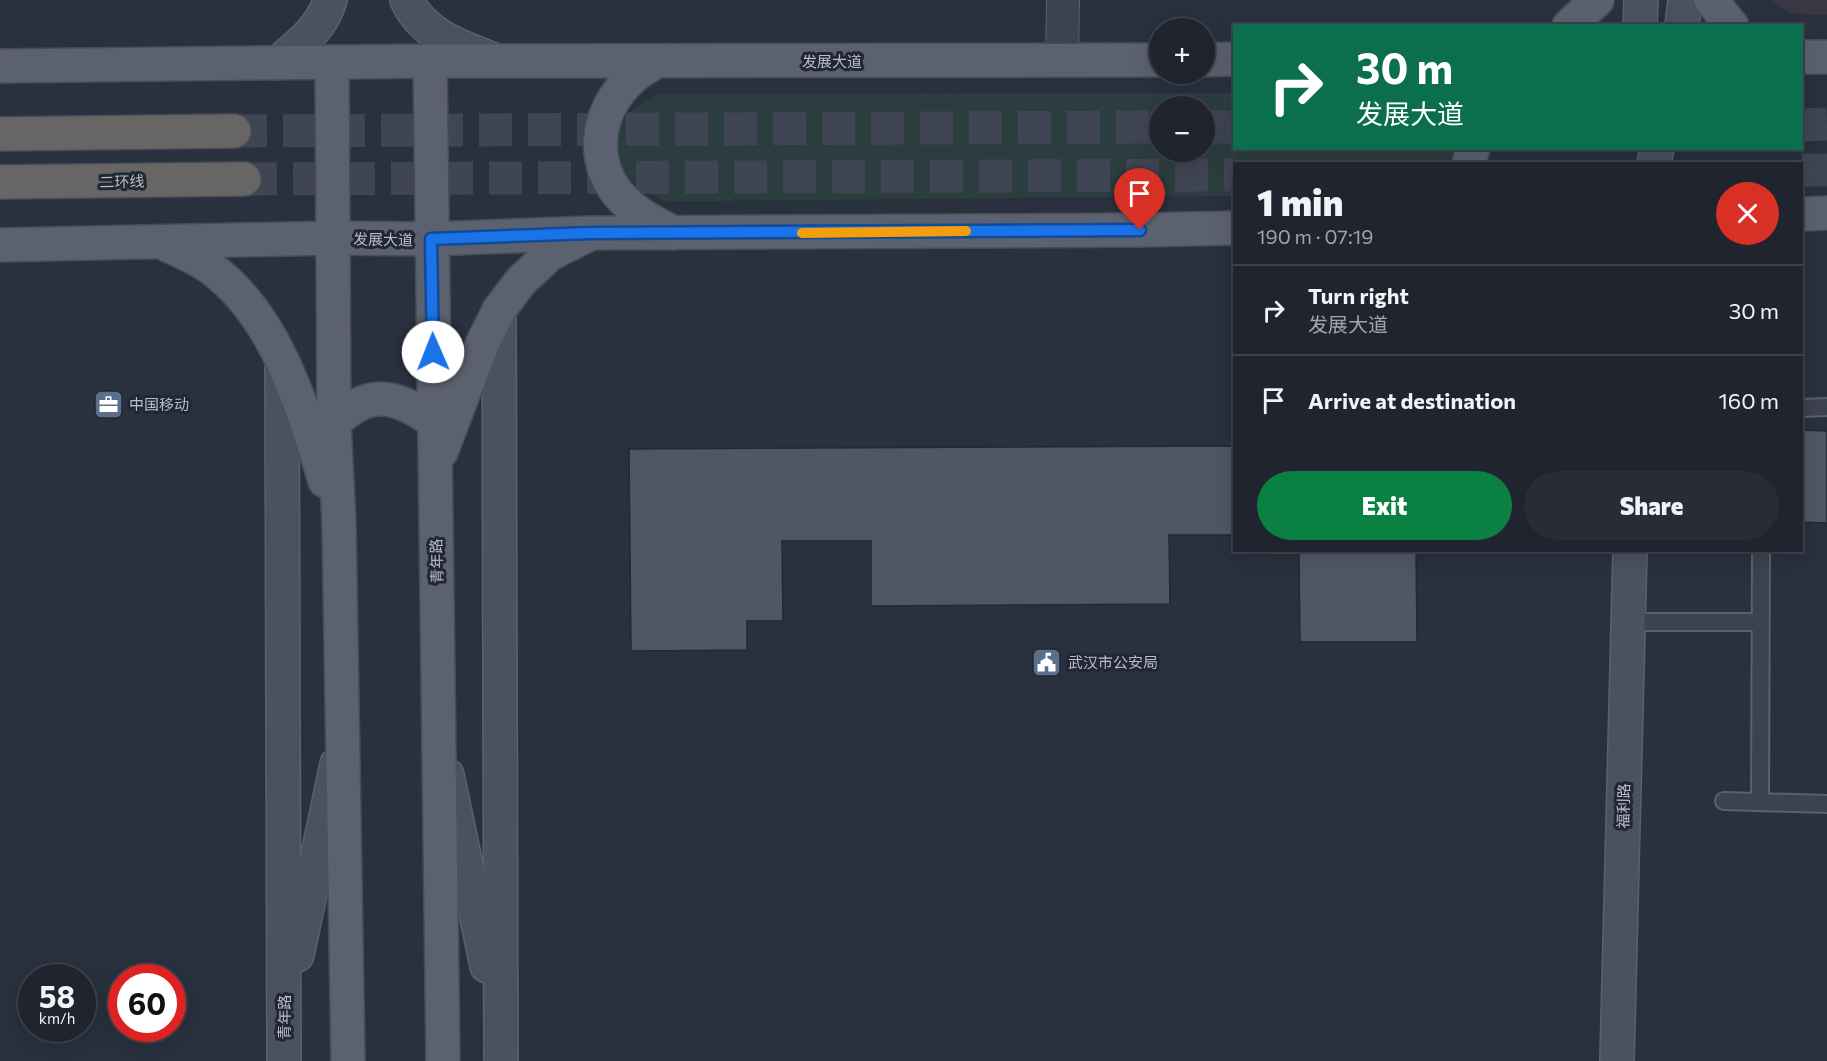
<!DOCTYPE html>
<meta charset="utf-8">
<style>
:root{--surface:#1f242e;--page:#272c36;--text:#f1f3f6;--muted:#a1a4aa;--line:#3c414a;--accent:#0b8043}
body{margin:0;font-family:Commissioner,"Noto Sans SC",sans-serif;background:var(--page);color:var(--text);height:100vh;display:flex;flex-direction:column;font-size:22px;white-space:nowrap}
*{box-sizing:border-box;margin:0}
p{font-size:20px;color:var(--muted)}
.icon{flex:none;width:33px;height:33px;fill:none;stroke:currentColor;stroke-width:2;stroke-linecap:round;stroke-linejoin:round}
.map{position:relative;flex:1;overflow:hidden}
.drawer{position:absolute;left:1233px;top:162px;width:570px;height:390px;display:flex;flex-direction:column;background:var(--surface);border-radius:0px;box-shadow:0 6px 24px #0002,0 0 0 2px var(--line)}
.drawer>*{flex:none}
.top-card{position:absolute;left:1233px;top:24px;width:570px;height:126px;border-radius:0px;box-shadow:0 6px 24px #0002,0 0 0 2px var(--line);background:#0b6e4f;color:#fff;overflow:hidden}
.controls{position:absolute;left:1149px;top:18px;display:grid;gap:12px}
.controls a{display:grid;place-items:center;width:66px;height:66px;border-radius:50%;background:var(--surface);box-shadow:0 6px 24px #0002,0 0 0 2px var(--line);font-size:30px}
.speed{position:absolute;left:18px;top:964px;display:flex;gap:12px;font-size:30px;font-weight:700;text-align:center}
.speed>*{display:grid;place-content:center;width:78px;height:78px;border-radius:50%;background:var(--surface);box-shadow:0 6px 24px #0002,0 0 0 2px var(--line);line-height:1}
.speed small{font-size:15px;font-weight:400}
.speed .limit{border:9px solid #d22;background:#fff;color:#111}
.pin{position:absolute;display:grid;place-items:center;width:51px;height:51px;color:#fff;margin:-62px -26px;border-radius:50% 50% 50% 0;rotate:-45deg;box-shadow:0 0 6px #0007}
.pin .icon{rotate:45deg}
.me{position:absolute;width:66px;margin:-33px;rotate:359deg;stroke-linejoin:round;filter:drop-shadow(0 0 4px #0008)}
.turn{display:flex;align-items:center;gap:21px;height:126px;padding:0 24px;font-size:27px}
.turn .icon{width:78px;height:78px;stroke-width:2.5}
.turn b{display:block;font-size:42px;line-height:51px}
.round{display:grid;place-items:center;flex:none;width:63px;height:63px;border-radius:32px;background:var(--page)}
.headline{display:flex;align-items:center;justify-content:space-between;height:102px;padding:0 24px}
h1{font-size:36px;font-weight:800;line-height:45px}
.action{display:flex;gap:12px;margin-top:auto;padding:12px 24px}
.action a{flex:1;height:69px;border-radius:36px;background:var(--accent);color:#fff;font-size:24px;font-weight:800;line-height:69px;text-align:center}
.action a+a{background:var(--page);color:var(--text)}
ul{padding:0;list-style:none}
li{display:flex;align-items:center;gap:18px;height:90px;padding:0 24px;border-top:2px solid var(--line)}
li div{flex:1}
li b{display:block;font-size:22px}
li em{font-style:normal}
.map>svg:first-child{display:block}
</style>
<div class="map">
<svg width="1827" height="1061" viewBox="0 0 1827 1061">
<rect width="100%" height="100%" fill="#29303e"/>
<path fill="#393743" d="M1771 0H1827V15L1790 14Z"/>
<path fill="#2c3d40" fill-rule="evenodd" d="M1234 93V148L1459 149 1456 158 1453 163 1234 164V196L713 201H663L631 180 617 161 616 137 623 118 637 107 658 94ZM1160 106H1204V152H1160Z"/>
<path fill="#4f5766" stroke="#232935" stroke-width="1.5" d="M1802 430 1827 431V523L1802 522Z
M1234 446V535H1169L1170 604 871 606V541H782L783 621H747V650L631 651 629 449Z
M1270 550H1416L1417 642H1300L1299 555H1270Z"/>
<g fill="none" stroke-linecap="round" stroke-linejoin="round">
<path stroke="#3f4553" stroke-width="33" stroke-dasharray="33 16" stroke-linecap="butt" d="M1802 125 1827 124
M1204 127H1234
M234 131 1160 127
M1802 170H1827
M244 179 1234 175"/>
<defs>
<path id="service" d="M1802 408 1827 407
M1628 622H1760
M1724 801 1827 804
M1760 802 1761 550"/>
<path id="minor" d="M1062 61 1063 0"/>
<path id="secondary" d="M407 0C423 36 463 48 497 61
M1640 26 1641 0
M1682 26 1685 0
M278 63C299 45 322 28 330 0
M1654 164 1657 148
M499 310 501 1061
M282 361 284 1061
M447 775 487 966
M297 955 337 764
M1617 1061 1630 550"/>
<path id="primary" d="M1711 0 1732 26
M1569 26 1597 0
M1802 57H1827
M1204 60 1234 59
M430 61 443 1061
M657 61C649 66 641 70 634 76 592 112 588 170 630 206 643 218 659 225 674 233
M332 62 334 422 339 524 348 1061
M0 66 430 61 1160 60
M1469 164 1473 148
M1802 214 1827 213
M163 243C178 250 195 257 208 266 276 314 302 405 325 481
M0 245 333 238 431 239 591 233 1140 230 1234 228
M334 422C342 417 349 409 358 405 385 390 411 406 434 421
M441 452 483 342 499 310 521 281 550 254 586 236"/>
<path id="trunk" d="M0 134 234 131
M0 182 244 179"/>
</defs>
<use href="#service" stroke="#5a606c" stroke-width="20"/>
<use href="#minor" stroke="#5a606c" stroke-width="34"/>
<use href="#secondary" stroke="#5a606c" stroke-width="36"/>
<use href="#primary" stroke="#464b57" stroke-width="36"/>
<use href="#trunk" stroke="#474d59" stroke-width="36"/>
<use href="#service" stroke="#3c424e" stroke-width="16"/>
<use href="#minor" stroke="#3c424e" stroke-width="32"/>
<use href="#secondary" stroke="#4b5160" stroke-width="33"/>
<use href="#primary" stroke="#5b616e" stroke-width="33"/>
<use href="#trunk" stroke="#676664" stroke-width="33"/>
</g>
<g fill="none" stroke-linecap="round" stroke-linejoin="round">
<defs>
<path id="route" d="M433 352 431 239 591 233 1140 230"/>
</defs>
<use href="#route" stroke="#114b97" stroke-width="15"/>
<use href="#route" stroke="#1a73e8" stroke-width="10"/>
<path stroke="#f59e0b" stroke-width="10" d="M802 233 966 231"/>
</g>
<defs>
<symbol id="office-square" viewBox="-11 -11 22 22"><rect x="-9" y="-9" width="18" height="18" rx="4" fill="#5c6f8a" stroke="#212733"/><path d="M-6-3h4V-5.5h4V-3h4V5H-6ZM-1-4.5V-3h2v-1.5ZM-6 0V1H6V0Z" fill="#fff"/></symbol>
<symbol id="civic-square" viewBox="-11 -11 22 22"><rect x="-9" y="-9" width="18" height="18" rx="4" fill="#5c6f8a" stroke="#212733"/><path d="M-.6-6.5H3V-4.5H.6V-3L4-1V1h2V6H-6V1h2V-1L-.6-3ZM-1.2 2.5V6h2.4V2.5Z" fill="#fff"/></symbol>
</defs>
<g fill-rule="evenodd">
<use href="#office-square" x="92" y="388" width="33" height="33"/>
<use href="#civic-square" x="1030" y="646" width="33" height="33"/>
</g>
<g text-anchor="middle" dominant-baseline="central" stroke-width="6" stroke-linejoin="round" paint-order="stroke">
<g font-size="15" fill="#b9bec9" stroke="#212733">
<text x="832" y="61">发展大道</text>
<text transform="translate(122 181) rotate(-1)">二环线</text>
<text transform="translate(383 239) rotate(1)">发展大道</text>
<text transform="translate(436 561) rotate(-91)">青年路</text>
<text transform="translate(1623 806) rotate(-89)">福利路</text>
<text transform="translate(284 1017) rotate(-90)">青年路</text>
</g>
<g font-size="15" fill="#b9bec9" stroke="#212733" text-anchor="start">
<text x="129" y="404">中国移动</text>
<text x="1068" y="662">武汉市公安局</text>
</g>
</g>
</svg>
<div class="controls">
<a>+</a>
<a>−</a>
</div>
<div class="speed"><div>58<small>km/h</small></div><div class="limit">60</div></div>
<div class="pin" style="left:1140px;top:230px;background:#d93025"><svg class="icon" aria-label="arrive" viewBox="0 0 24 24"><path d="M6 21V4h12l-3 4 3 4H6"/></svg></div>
<svg class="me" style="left:433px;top:352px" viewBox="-20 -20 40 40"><circle r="19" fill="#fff"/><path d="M0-13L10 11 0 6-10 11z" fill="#1a73e8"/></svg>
<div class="top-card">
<div class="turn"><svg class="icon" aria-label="right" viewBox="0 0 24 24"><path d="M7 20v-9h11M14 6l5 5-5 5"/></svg><div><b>30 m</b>发展大道</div></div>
</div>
<section class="drawer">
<div class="headline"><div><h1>1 min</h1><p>190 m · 07:19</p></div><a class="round" style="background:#d93025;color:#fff"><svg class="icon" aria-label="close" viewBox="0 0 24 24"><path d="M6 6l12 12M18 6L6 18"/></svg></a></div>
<ul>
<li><svg class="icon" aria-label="right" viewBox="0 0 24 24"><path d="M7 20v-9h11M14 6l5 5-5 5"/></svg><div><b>Turn right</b><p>发展大道</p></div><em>30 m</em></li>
<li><svg class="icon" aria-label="arrive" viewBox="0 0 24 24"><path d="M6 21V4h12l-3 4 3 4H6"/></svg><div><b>Arrive at destination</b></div><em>160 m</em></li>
</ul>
<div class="action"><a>Exit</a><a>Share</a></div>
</section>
</div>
